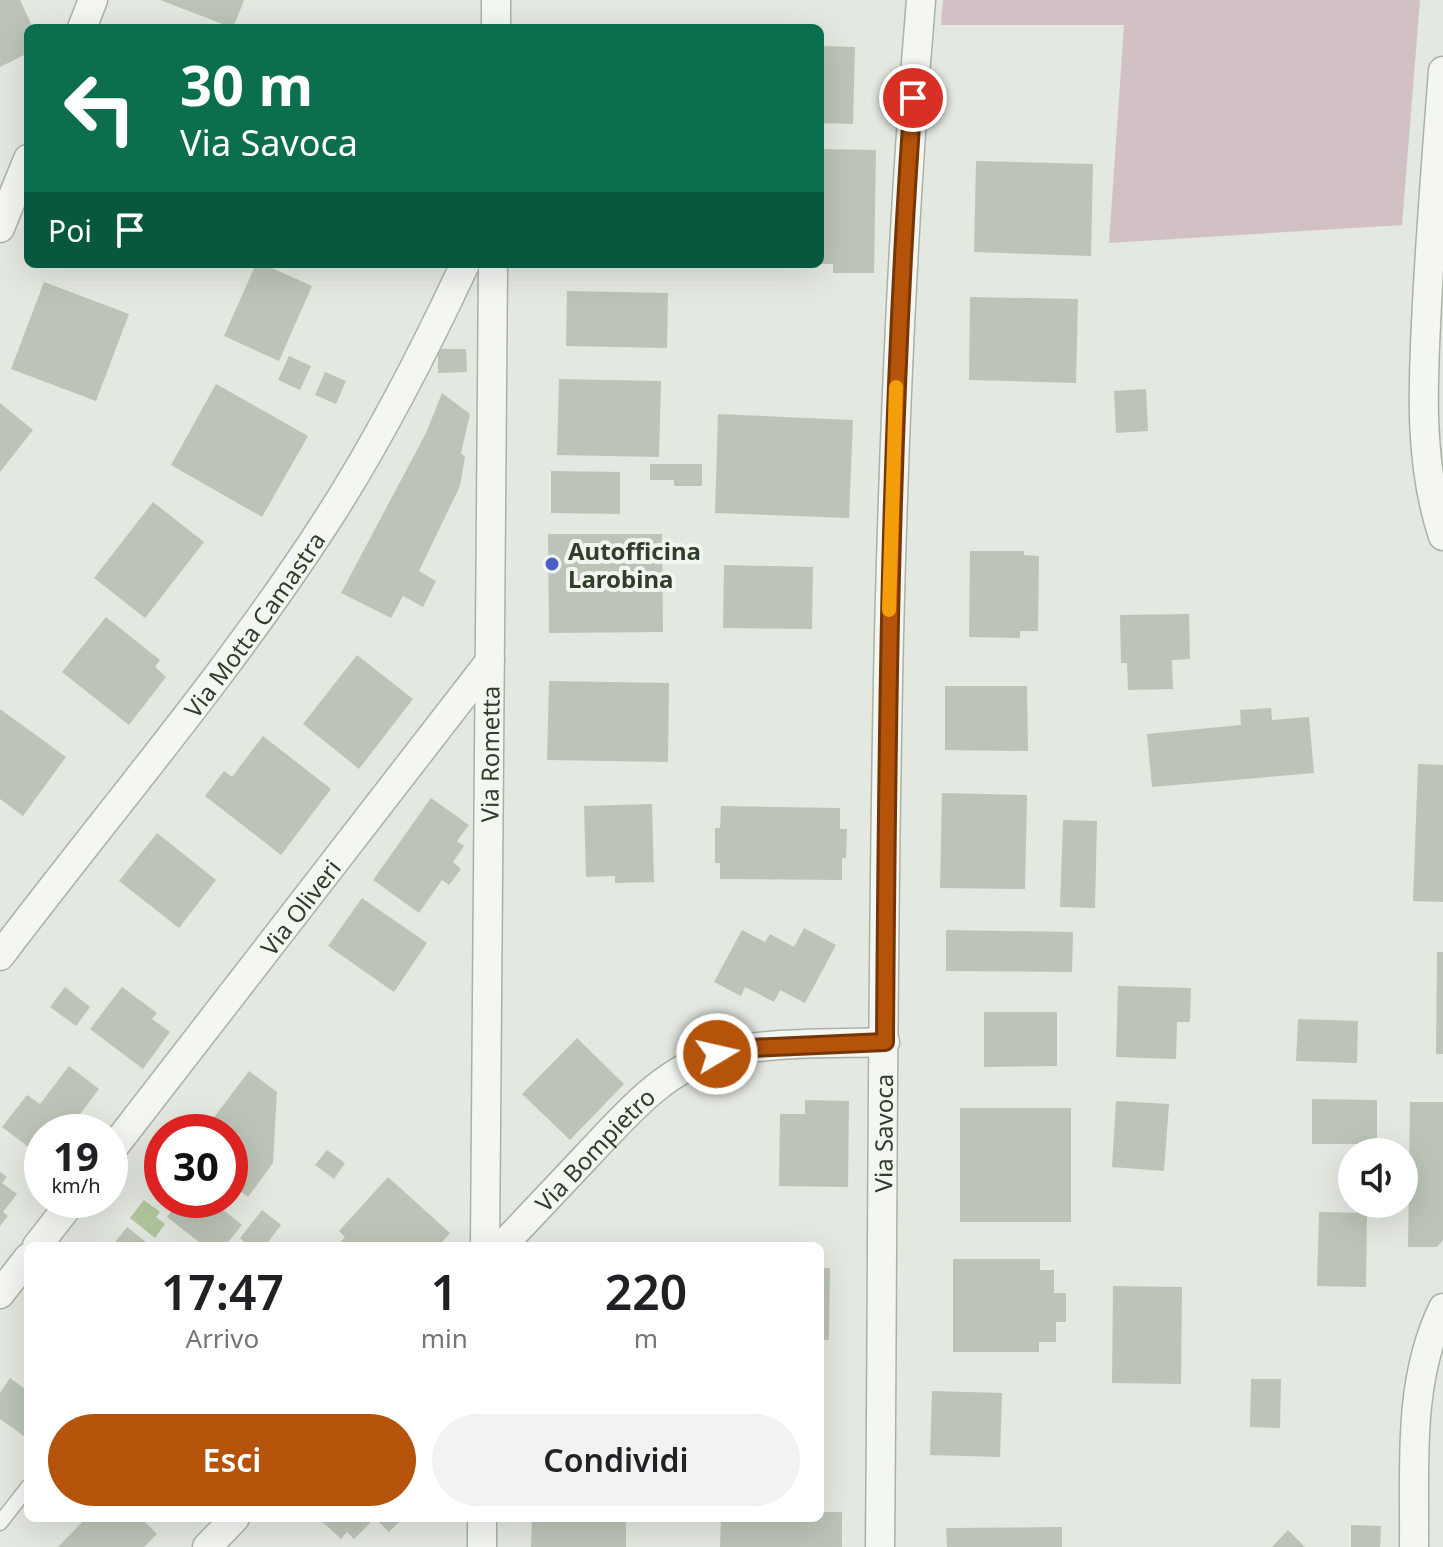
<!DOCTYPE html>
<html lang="it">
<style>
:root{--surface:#fff;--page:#f2f2f2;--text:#202124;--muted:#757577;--accent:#b45309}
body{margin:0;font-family:"Noto Sans",sans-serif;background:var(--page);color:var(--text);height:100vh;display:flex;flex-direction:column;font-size:30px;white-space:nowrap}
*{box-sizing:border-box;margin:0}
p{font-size:26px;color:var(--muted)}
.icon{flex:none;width:44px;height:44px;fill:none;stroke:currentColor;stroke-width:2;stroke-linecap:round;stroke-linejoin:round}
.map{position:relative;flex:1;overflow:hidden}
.details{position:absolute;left:24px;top:1242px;width:800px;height:280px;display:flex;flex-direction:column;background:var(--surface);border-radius:12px;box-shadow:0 8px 32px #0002}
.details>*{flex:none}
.banner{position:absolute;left:24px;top:24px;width:800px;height:244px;border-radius:12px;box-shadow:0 8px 32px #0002;background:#0b6e4f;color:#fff;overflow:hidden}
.fabs{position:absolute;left:1338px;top:1138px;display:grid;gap:16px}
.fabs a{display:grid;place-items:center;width:80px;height:80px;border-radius:50%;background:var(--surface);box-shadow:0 8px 32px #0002;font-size:40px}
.speed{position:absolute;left:24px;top:1114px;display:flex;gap:16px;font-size:40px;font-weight:700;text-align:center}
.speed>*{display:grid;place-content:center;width:104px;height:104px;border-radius:50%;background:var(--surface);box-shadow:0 8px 32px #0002;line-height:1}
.speed small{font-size:20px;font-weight:400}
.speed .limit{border:12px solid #d22;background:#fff;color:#111}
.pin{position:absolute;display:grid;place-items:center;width:68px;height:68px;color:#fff;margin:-34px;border:4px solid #fff;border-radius:50%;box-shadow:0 2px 8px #0007}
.me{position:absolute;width:88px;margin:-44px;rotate:81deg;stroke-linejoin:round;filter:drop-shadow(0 0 6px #0008)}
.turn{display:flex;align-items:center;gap:28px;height:168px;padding:0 24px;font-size:36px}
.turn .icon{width:104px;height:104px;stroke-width:2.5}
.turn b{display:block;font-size:56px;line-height:68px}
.then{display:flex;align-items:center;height:76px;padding:0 24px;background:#0003;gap:16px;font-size:30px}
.eta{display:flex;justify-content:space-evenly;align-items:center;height:136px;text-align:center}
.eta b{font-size:48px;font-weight:600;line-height:56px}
.action{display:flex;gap:16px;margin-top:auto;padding:16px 24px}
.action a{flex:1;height:92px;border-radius:48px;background:var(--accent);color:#fff;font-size:32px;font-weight:600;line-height:92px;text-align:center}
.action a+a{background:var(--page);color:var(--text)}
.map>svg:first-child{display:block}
</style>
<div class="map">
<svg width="1443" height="1547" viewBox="0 0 1443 1547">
<rect width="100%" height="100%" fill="#e3e8e0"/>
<path fill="#d1c1c5" d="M943 0H1420L1402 225 1109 243 1124 25H941Z"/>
<path fill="#b1c69c" d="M144 1200 160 1212 156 1217 165 1224 155 1238 130 1218Z"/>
<path fill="#bcc4b7" d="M0 0H20L33 28H28V53L0 67Z
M160 0H244L233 28Z
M820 46 855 47 853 124 820 123Z
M820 149 876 150 874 273H833V264H820Z
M976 161 1093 164 1091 256 974 252Z
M256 264H263L312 286 279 361 224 336Z
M44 282 129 314 96 401 11 369Z
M567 291 668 293 667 348 566 346Z
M970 297 1078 299 1076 383 969 380Z
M438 349H466L467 372 438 373Z
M289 356 311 366 300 390 278 380Z
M325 372 346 381 336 404 315 395Z
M559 379 661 381 659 457 557 455Z
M216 384 308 436 262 517 171 465Z
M1146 389 1148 431 1116 433 1114 391Z
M442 393 470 414 461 453 465 457 460 486 419 571 436 581 423 607 403 596 391 618 341 593 426 433Z
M0 403 33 430 0 472Z
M718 414 853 420 849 518 715 513Z
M650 464H702V486H674V480H650Z
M551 471 620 472V514L551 513Z
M153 502 204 542 145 618 94 578Z
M548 534H662L663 632 549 633Z
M970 551H1024V555L1039 556 1038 631H1020V638L969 637Z
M724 565 813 567 812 629 723 628Z
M1189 614 1190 659 1172 660 1173 689 1128 690 1127 663H1121L1120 615Z
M106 617 160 660 155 667 166 677 129 725 62 672Z
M357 655 413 699 359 769 303 724Z
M549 681 669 683 668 762 547 760Z
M945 686H1027L1028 751 945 750Z
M1271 708 1272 720 1309 717 1314 773 1152 787 1147 734 1241 725 1240 710Z
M0 709 66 757 23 816 0 799Z
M263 736 331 789 281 855 205 796 224 771 232 777Z
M1418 764 1443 765V902L1413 901Z
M942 793 1027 795 1025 889 940 888Z
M431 798 469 825 457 841 464 846 453 862 461 869 449 885 442 880 419 913 373 880Z
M652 804 654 882 615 883V876L586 877 584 806Z
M721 806 840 808V829H847L846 858H842V880L720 879V863H715V828H720Z
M1063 820 1097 821 1095 908 1060 907Z
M157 833 216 880 179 928 119 881Z
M362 898 427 943 394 992 328 946Z
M804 928 836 945 805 1003 780 990 774 1002 745 987 741 996 714 982 742 930 765 942 770 934 794 947Z
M946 930 1073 932 1072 972 946 971Z
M1437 952H1443V1054H1436Z
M1118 986 1191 988 1190 1022H1177L1176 1059 1116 1057Z
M65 987 90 1007 76 1026 50 1007Z
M122 987 157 1013 152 1019 170 1032 143 1069 90 1029Z
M984 1012H1057V1066L984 1067Z
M1298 1019 1358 1021 1357 1063 1296 1061Z
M577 1038 624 1084 570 1140 522 1094Z
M69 1066 99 1089 71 1126 80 1132H42V1157L2 1127 27 1095 40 1104Z
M249 1071 277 1092 273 1163 248 1197 230 1184V1132H203Z
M1312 1099 1377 1100V1144H1312Z
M805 1100 849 1101 848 1187 779 1186 780 1114H805Z
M1116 1101 1169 1104 1164 1171 1112 1167Z
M1410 1102H1443V1240L1437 1247H1408Z
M960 1108H1071V1222H960Z
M327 1150 345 1163 334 1179 315 1165Z
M0 1172 7 1177 2 1183 17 1194 3 1212 8 1216 0 1226Z
M388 1177 450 1233 439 1246H337L345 1237 339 1231Z
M180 1200H211L242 1225 225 1246H204L167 1217Z
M262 1210 281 1225 265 1246H249L240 1238Z
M1319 1212 1367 1213 1366 1287 1317 1286Z
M127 1227 151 1246H112Z
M953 1259H1040V1270H1054V1293H1066V1322H1056V1342H1039V1352H953Z
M820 1268H830L829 1340H820Z
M1113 1286 1182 1287 1181 1384 1112 1383Z
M10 1378 28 1391V1439L0 1419V1393Z
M1251 1379H1281L1280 1428 1250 1427Z
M932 1391 1002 1393 1000 1457 930 1455Z
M820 1512H842V1547H720L721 1518H820Z
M86 1518H141L157 1534 144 1547H58Z
M318 1518H403L389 1532 375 1518 354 1539 347 1532 341 1539Z
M532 1518H626V1547H531Z
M1351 1525 1381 1526 1380 1547H1351Z
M1062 1527V1547H947L946 1528Z
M1288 1530 1305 1547H1272Z"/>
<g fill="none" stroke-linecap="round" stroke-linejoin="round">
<defs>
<path id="lane" d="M0 1523 28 1487"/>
<g id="street">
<path d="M82 28 93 0"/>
<path d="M496 28V0"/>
<path d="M1443 71C1437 149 1431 226 1427 304 1423 380 1418 462 1443 536"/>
<path d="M0 228 28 159"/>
<path id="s1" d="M0 956C108 813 226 676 324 525 378 442 423 354 465 264"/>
<path id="s2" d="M110 1152 490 661"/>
<path d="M37 1246 73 1200"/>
<path id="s3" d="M485 1246 493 264"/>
<path id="s4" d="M502 1246C530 1216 558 1187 586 1157 624 1117 664 1068 720 1054 767 1041 835 1044 885 1042"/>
<path d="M0 1294 28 1258"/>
<path d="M207 1547 235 1518"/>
<path d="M482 1547V1518"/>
<path id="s5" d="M880 1547C885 1031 878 515 921 0"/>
<path d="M1414 1547C1415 1467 1407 1382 1443 1308"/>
</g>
</defs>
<use href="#lane" stroke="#aab2a5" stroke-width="17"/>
<use href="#street" stroke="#aab2a5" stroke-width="31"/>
<use href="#lane" stroke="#f4f6f2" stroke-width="14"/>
<use href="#street" stroke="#f4f6f2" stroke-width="28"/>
</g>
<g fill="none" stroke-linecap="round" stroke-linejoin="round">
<defs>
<path id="route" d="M717 1054 750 1048 885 1042C887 726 890 412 913 98"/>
</defs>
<use href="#route" stroke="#753606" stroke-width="20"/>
<use href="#route" stroke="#b45309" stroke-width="14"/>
<path stroke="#f59e0b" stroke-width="14" d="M889 610 896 387"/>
</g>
<circle fill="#4b60c6" stroke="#f2f5ef" stroke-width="3" cx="552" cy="564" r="8"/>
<g text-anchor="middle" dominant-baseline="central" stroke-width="8" stroke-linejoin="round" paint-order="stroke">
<g font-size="24" font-weight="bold" fill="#313e29" stroke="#f2f5ef" text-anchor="start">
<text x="568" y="550">Autofficina<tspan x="568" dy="28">Larobina</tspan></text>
</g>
<g font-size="24" fill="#313e29" stroke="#f2f5ef">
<text stroke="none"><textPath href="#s1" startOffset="418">Via Motta Camastra</textPath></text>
<text stroke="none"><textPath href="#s3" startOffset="492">Via Rometta</textPath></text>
<text stroke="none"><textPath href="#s2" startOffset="310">Via Oliveri</textPath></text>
<text stroke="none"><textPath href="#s5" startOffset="414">Via Savoca</textPath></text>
<text stroke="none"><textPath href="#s4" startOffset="134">Via Bompietro</textPath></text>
</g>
</g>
</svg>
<div class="fabs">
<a><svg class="icon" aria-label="sound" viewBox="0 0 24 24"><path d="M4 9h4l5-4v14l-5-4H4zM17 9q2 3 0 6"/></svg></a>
</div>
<div class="speed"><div>19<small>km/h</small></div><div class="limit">30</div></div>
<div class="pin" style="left:913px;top:98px;background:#d93025"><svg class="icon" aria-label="arrive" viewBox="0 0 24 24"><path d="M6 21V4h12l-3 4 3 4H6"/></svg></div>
<svg class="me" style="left:717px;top:1054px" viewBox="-20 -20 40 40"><circle r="17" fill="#b45309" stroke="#fff" stroke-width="3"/><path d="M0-11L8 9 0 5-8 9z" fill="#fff"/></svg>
<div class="banner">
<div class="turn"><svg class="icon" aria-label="left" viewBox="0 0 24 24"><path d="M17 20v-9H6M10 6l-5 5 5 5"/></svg><div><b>30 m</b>Via Savoca</div></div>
<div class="then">Poi<svg class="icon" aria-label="arrive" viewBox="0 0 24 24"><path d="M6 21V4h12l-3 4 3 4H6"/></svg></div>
</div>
<section class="details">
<div class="eta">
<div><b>17:47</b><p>Arrivo</p></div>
<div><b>1</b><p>min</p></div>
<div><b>220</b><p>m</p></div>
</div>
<div class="action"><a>Esci</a><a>Condividi</a></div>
</section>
</div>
